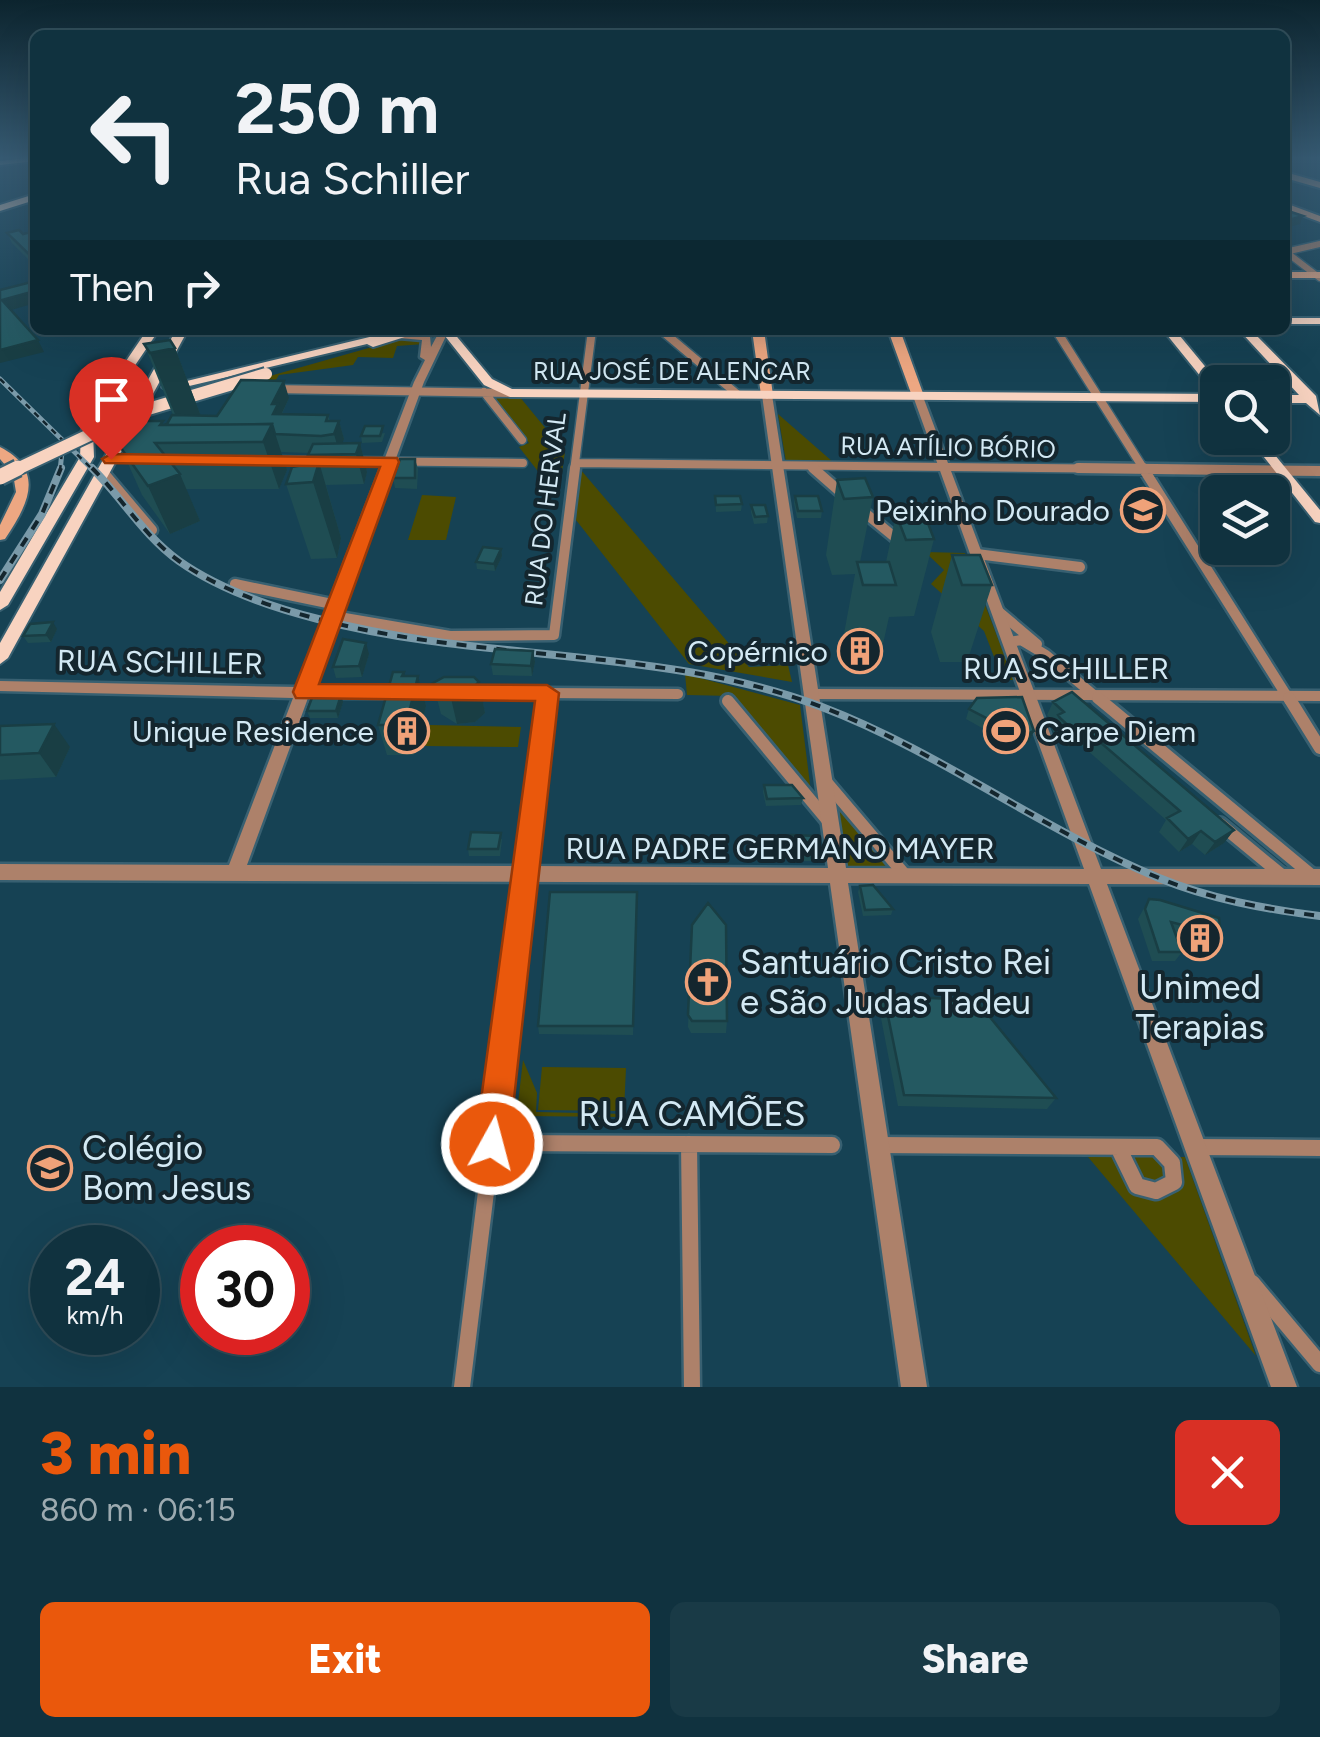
<!DOCTYPE html>
<meta charset="utf-8">
<style>
:root{--surface:#10323f;--page:#193a46;--text:#f1f3f6;--muted:#9caab0;--line:#304d59;--accent:#ea580c}
body{margin:0;font-family:Figtree,sans-serif;background:var(--page);color:var(--text);height:100vh;display:flex;flex-direction:column;font-size:38px;white-space:nowrap}
*{box-sizing:border-box;margin:0}
p{font-size:32px;color:var(--muted)}
.icon{flex:none;width:55px;height:55px;fill:none;stroke:currentColor;stroke-width:2;stroke-linecap:round;stroke-linejoin:round}
.map{position:relative;height:1387px;overflow:hidden}
.panel{display:flex;flex-direction:column;background:var(--surface);flex:1}
.panel>*{flex:none}
.hud{position:absolute;left:30px;top:30px;width:1260px;height:305px;border-radius:15px;box-shadow:0 10px 40px #0002,0 0 0 2px var(--line);background:#10323f;color:var(--text);overflow:hidden}
.controls{position:absolute;left:1200px;top:365px;display:grid;gap:20px}
.controls a{display:grid;place-items:center;width:90px;height:90px;border-radius:15px;background:var(--surface);box-shadow:0 10px 40px #0002,0 0 0 2px var(--line);font-size:50px}
.speed{position:absolute;left:30px;top:1225px;display:flex;gap:20px;font-size:50px;font-weight:700;text-align:center}
.speed>*{display:grid;place-content:center;width:130px;height:130px;border-radius:50%;background:var(--surface);box-shadow:0 10px 40px #0002,0 0 0 2px var(--line);line-height:1}
.speed small{font-size:25px;font-weight:400}
.speed .limit{border:15px solid #d22;background:#fff;color:#111}
.pin{position:absolute;display:grid;place-items:center;width:85px;height:85px;color:#fff;margin:-102px -42px;border-radius:50% 50% 50% 0;rotate:-45deg;box-shadow:0 0 10px #0007}
.pin .icon{rotate:45deg}
.me{position:absolute;width:110px;margin:-55px;rotate:7deg;stroke-linejoin:round;filter:drop-shadow(0 0 8px #0008)}
.turn{display:flex;align-items:center;gap:35px;height:210px;padding:0 40px;font-size:45px}
.turn .icon{width:130px;height:130px;stroke-width:2.5}
.turn b{display:block;font-size:70px;line-height:85px}
.then{display:flex;align-items:center;height:95px;padding:0 40px;background:#0003;gap:20px;font-size:38px}
.round{display:grid;place-items:center;flex:none;width:105px;height:105px;border-radius:15px;background:var(--page)}
.headline{display:flex;align-items:center;justify-content:space-between;height:170px;padding:0 40px}
h1{font-size:60px;font-weight:800;line-height:75px;color:var(--accent)}
.cta{display:flex;gap:20px;margin-top:auto;padding:20px 40px}
.cta a{flex:1;height:115px;border-radius:15px;background:var(--accent);color:#fff;font-size:40px;font-weight:800;line-height:115px;text-align:center}
.cta a+a{background:var(--page);color:var(--text)}
.map>svg:first-child{display:block}
</style>
<div class="map">
<svg width="1320" height="1387" viewBox="0 0 1320 1387">
<rect width="100%" height="100%" fill="#164254"/>
<path fill="#4c4b01" d="M404 338H423L424 344 397 346 393 358 358 357 353 365 279 375 274 383 242 384Z
M519 396 565 452 558 497 519 447 529 443 494 397Z
M778 414 833 462H786Z
M580 469 749 667 788 665 792 682 689 664 576 520Z
M422 495 456 497 446 540H408Z
M925 552 965 553 1014 680H1003L984 631 931 584 944 570Z
M685 674 800 705 811 792 732 696 687 695Z
M430 725 521 727 518 747 425 746Z
M835 805 889 868 845 867Z
M523 1060 537 1093 536 1112 626 1114V1117L521 1116 517 1112Z
M542 1067 626 1068 624 1111 538 1110Z
M1088 1157H1185L1256 1356Z"/>
<g fill="none" stroke-linecap="round" stroke-linejoin="round">
<defs>
<path id="minor-far4" d="M1285 252 1320 244
M1286 252 1320 278"/>
<path id="minor-far3" d="M661 330 737 394
M1056 330 1145 471
M271 389 510 393
M484 392 522 440
M272 460 323 461
M352 461 523 463
M576 463 1310 471
M810 466 816 471
M574 471 592 330"/>
<path id="minor-far2" d="M813 468 845 496
M1078 468 1320 471
M1143 468 1290 701
M103 472 152 530
M859 508 903 544
M977 554 1080 567
M235 584 337 605
M998 611 1037 644
M333 616 450 636 554 635 575 468
M1009 642 1021 640 1046 655 1101 701
M547 693 678 694
M811 694 1320 696"/>
<path id="minor-far1" d="M1098 698 1314 877
M1289 698 1320 748
M728 701 828 821
M827 783 905 875
M1220 824 1283 876
M510 1000 525 874"/>
<path id="minor" d="M492 1143 832 1145
M689 1144 692 1387
M878 1145 1157 1147 1172 1163 1174 1182 1156 1191 1137 1186 1118 1147
M1195 1147 1320 1148
M1252 1283 1320 1364
M462 1387 510 997"/>
<path id="tertiary" d="M402 333 430 336 431 347 438 334 446 336 424 382 312 687 552 689 554 693 535 866 828 868 762 395 767 392 772 395 846 868 1084 869 913 396 922 394 1101 869H1320V885L1107 884 1297 1387H1271L1089 884 848 883 927 1387H901L830 883 0 880V864L229 865 293 698 0 691V681L297 687 414 382 425 360 420 357 422 340 399 338V334ZM308 698H539L517 866 247 865Z"/>
<path id="secondary" d="M1285 172 1320 182V188L1285 178Z
M1285 203 1320 216V222L1285 209Z
M1285 272H1320V278H1285Z
M752 330H764L773 395 767 399 761 395Z
M888 330H900L924 396 922 399 912 396Z
M0 447C47 471 27 506 5 539L0 540V525L16 492 13 474 0 459Z"/>
<path id="primary" d="M35 157V161L0 165V161Z
M35 194V200L0 211V205Z
M1285 318H1320V324H1285Z
M147 330H159L98 420 93 432 94 457 8 605 0 610V592L80 457 81 432 86 420Z
M176 330H188L8 658 0 664V643Z
M409 330H427L373 347 367 344 168 391 162 387 382 334 387 336Z
M1163 330H1175L1218 382V394L1214 393Z
M1239 330H1251L1316 396 1320 415 1306 403H1272V395H1299Z
M445 332H453L492 379 512 389 1218 394V402L510 397 484 385 445 336Z
M1249 438H1261L1320 510V523L1315 522Z"/>
</defs>
<use href="#minor-far4" stroke="#386071" stroke-width="9"/>
<use href="#minor-far3" stroke="#386071" stroke-width="11"/>
<use href="#minor-far2" stroke="#386071" stroke-width="15"/>
<use href="#minor-far1" stroke="#386071" stroke-width="18"/>
<use href="#minor" stroke="#386071" stroke-width="21"/>
<use href="#tertiary" stroke="#386071" stroke-width="5"/>
<use href="#secondary" stroke="#386071" stroke-width="4"/>
<use href="#primary" stroke="#386071" stroke-width="4"/>
<use href="#minor-far4" stroke="#ad816a" stroke-width="6"/>
<use href="#minor-far3" stroke="#ad816a" stroke-width="8"/>
<use href="#minor-far2" stroke="#ad816a" stroke-width="10"/>
<use href="#minor-far1" stroke="#ad816a" stroke-width="12"/>
<use href="#minor" stroke="#ad816a" stroke-width="16"/>
<use href="#tertiary" fill="#ad816a" fill-rule="evenodd"/>
<use href="#secondary" fill="#eda782" fill-rule="evenodd"/>
<use href="#primary" fill="#f8d3c0" fill-rule="evenodd"/>
<defs>
<path id="rail-far1" d="M0 379 94 471
M60 471 63 442"/>
<path id="rail" d="M92 468C123 499 144 536 179 561 220 590 271 607 318 619 484 663 661 646 822 707 940 752 1042 830 1159 878 1210 899 1265 909 1320 916
M0 580 42 514 61 468"/>
</defs>
<use href="#rail-far1" stroke="#7a9aa9" stroke-width="5"/>
<use href="#rail" stroke="#7a9aa9" stroke-width="8"/>
<use href="#rail-far1" stroke="#14262e" stroke-width="2.5" stroke-dasharray="6" stroke-linecap="butt"/>
<use href="#rail" stroke="#14262e" stroke-width="4" stroke-dasharray="10" stroke-linecap="butt"/>
<defs>
<path id="primary-bridge-far1" d="M13 471 138 412 266 374"/>
<path id="primary-bridge" d="M0 477 18 468"/>
</defs>
<use href="#primary-bridge-far1" stroke="#386071" stroke-width="16" stroke-linecap="butt"/>
<use href="#primary-bridge" stroke="#386071" stroke-width="20" stroke-linecap="butt"/>
<use href="#primary-bridge-far1" stroke="#f8d3c0" stroke-width="12"/>
<use href="#primary-bridge" stroke="#f8d3c0" stroke-width="15"/>
</g>
<path fill="#1f4d53" d="M35 231V266L12 243 7 233 23 234Z
M144 344 175 348 201 416H217L289 398 282 414 328 415 330 421H339L344 439 342 443H360L367 472 364 484 326 485 341 538 337 558 311 559 286 484 311 464 309 453 281 452 287 470 279 489H186L200 521 170 534 142 495 121 448 125 442 121 433 167 424 173 415Z
M385 433 382 442 362 443 361 436Z
M415 459 418 469 417 489 395 488 393 478Z
M837 480 873 497 860 562H886L896 514 934 539 914 616 889 617 879 662H848L843 639 855 574 832 575 826 555Z
M715 496 742 504 741 511 716 512Z
M795 496 822 511 821 518H797L794 503Z
M751 505 768 516 767 523 754 524 751 512Z
M501 549 502 556 495 571 477 569 476 562Z
M952 555 992 585 967 662H940L931 632Z
M57 629 51 642 28 643 23 636Z
M533 651 535 662 532 676 493 675 491 664Z
M369 654 362 677 336 678 333 667Z
M405 676H418L426 706 414 755H387L378 725Z
M479 682 485 713 475 722 457 724 441 714 433 683Z
M341 695 343 702 338 718H310L307 711Z
M1053 702 1234 830 1224 843 1205 855 1192 844 1179 852 1159 832 1166 820 1078 742 1069 747 1053 732 1052 728 1055 723 1047 715Z
M969 709 1034 731 1029 742 1016 747 966 719Z
M0 726 70 747 56 777 0 780Z
M764 785 803 798 801 805 766 806 763 792Z
M791 835 822 855 820 861H792L789 842Z
M502 839 500 856H469L468 849Z
M860 886 893 909 891 915 863 916 858 892Z
M1149 899 1221 935 1213 945 1176 935 1182 952 1175 961H1152L1138 919Z
M637 902 633 1035 539 1034 538 1026Z
M692 925 727 1021 726 1033H691L688 1027Z
M884 996 1056 1098 1047 1109 898 1106 879 1008Z"/>
<path fill="#193e44" d="M1303 216 1300 224 1285 228V221Z
M35 291V303L8 311 2 300Z
M38 340 44 352 0 363V350Z
M175 348 202 419 179 424 150 353Z
M284 381 289 398 281 415 273 414 272 404Z
M339 421 344 439 339 452 334 434Z
M272 424 287 470 279 489 263 442Z
M360 443 367 472 364 484 356 454Z
M319 462 341 538 337 558 313 482Z
M180 474 200 521 170 534 148 486Z
M501 549 502 556 495 571 494 564Z
M53 622 57 629 51 642 46 635Z
M366 643 369 654 362 677 359 666Z
M533 651 535 662 532 676 531 666Z
M404 672 412 701 418 676 426 706 414 755 406 725 402 676Z
M479 682 485 713 475 722 457 724 450 694Z
M341 695 343 702 338 718 336 711Z
M54 724 70 747 56 777 39 753Z
M1085 729 1078 742 1069 747 1076 733Z
M1034 731 1029 742 1016 747 1021 736Z
M1234 830 1224 843 1205 855 1215 842Z
M1201 831 1192 844 1179 852 1188 839Z"/>
<path fill="#245961" stroke="#193e44" stroke-width="2.5" d="M1285 210 1303 216 1285 221Z
M19 230 23 234 35 231V260L7 233Z
M35 281V291L2 300 38 340 0 350V290Z
M170 340 175 348 150 353 144 344Z
M241 380 284 381 272 404H278L273 414 328 415 326 421H339L334 434 321 436 275 434 272 424 164 425 167 424 172 415 217 416Z
M139 421H163L160 425 272 424 263 442 155 443 180 474 148 486 121 448Z
M127 424H137L132 432 121 433Z
M365 426H383L380 436H361Z
M360 443 356 454 308 455 313 444Z
M400 459H415V478H393Z
M319 462 313 482 286 484 292 467Z
M865 478 873 497 844 499 837 480Z
M715 496H740L742 504 716 505Z
M795 496H818L822 511H798Z
M751 505H765L768 516 755 517Z
M924 513 934 539 906 540 896 514Z
M483 547 501 549 494 564 476 562Z
M952 555H980L992 585H962Z
M857 562H889L896 585H863Z
M53 622 46 635 23 636 30 624Z
M343 639 366 643 359 666 333 667Z
M495 649 533 651 531 666 491 664Z
M393 672H404L402 676H418L406 725H378Z
M444 677H474L479 682 469 691 450 694 433 683Z
M1072 692 1234 830 1215 842 1201 831 1188 839 1167 818 1180 811 1085 729 1076 733 1060 718 1058 715 1064 712 1053 702Z
M313 695H341L336 711H307Z
M1022 697 1034 731 1021 736 969 709 977 698Z
M54 724 39 753 0 755V726Z
M764 785H792L803 798 767 799Z
M471 832 501 833 498 849H468Z
M791 835 818 836 822 855 793 854Z
M873 885 893 909 865 910 860 886Z
M550 892H637L633 1026H538Z
M1149 899 1160 900 1219 918 1221 935 1171 922 1182 952H1159L1145 909Z
M708 903 726 925 727 1021H692L688 1015 692 925Z
M884 996 976 1000 1056 1098 904 1095Z"/>
<linearGradient id="sky" x2="0" y2="1"><stop stop-color="#0c242e"/><stop offset="0.45" stop-color="#365a72"/><stop offset="1" stop-color="#365a72" stop-opacity="0"/></linearGradient>
<rect width="1320" height="351" fill="url(#sky)"/>
<path fill="#ea580c" stroke="#983908" stroke-width="2.5" d="M111 454 397 458 399 462 319 684 547 685 559 693 509 1144 504 1155 492 1160 480 1155 475 1144 535 701 296 698 293 692 380 467 105 463 102 459Z"/>
<defs>
<symbol id="school-ring" viewBox="-11 -11 22 22"><circle r="9.5" fill="#14262e" stroke="#f0a279" stroke-width="1.5"/><path d="M0-5L7-2L0 1L-7-2ZM-4 1L0 2.5L4 1V4Q0 6-4 4Z" fill="#f0a279"/></symbol>
<symbol id="building-ring" viewBox="-11 -11 22 22"><circle r="9.5" fill="#14262e" stroke="#f0a279" stroke-width="1.5"/><path d="M-4-6H4V6H1V3H-1V6H-4ZM-2.5-4.3h1.7v1.8h-1.7ZM.8-4.3h1.7v1.8H.8ZM-2.5-1h1.7V.8h-1.7ZM.8-1h1.7V.8H.8Z" fill="#f0a279"/></symbol>
<symbol id="stadium-ring" viewBox="-11 -11 22 22"><circle r="9.5" fill="#14262e" stroke="#f0a279" stroke-width="1.5"/><path d="M0-5a6.5 5 0 1 0 0 10a6.5 5 0 1 0 0-10ZM-3.5-1.8h7v3.6h-7Z" fill="#f0a279"/></symbol>
<symbol id="church-ring" viewBox="-11 -11 22 22"><circle r="9.5" fill="#14262e" stroke="#f0a279" stroke-width="1.5"/><path d="M-1.2-6h2.4v3.5h3.3v2.4h-3.3V6h-2.4V-.1h-3.3v-2.4h3.3Z" fill="#f0a279"/></symbol>
</defs>
<g fill-rule="evenodd">
<use href="#school-ring" x="1118" y="485" width="50" height="50"/>
<use href="#building-ring" x="835" y="626" width="50" height="50"/>
<use href="#building-ring" x="382" y="706" width="50" height="50"/>
<use href="#stadium-ring" x="981" y="706" width="50" height="50"/>
<use href="#building-ring" x="1175" y="913" width="50" height="50"/>
<use href="#church-ring" x="683" y="957" width="50" height="50"/>
<use href="#school-ring" x="25" y="1143" width="50" height="50"/>
</g>
<g text-anchor="middle" dominant-baseline="central" stroke-width="8" stroke-linejoin="round" paint-order="stroke">
<g font-size="25" fill="#d3e9f4" stroke="#14262e">
<text x="672" y="371">RUA JOSÉ DE ALENCAR</text>
<text transform="translate(948 447) rotate(1)">RUA ATÍLIO BÓRIO</text>
<text transform="translate(545 509) rotate(-83)">RUA DO HERVAL</text>
</g>
<g font-size="30" fill="#d3e9f4" stroke="#14262e" text-anchor="end">
<text x="1110" y="510">Peixinho Dourado</text>
<text x="828" y="651">Copérnico</text>
<text x="374" y="731">Unique Residence</text>
<text x="1038" y="731" text-anchor="start">Carpe Diem</text>
</g>
<g font-size="30" fill="#d3e9f4" stroke="#14262e">
<text transform="translate(160 662) rotate(1)">RUA SCHILLER</text>
<text x="1066" y="668">RUA SCHILLER</text>
<text x="780" y="848">RUA PADRE GERMANO MAYER</text>
</g>
<g font-size="35" fill="#d3e9f4" stroke="#14262e" text-anchor="start">
<text x="740" y="962">Santuário Cristo Rei<tspan x="740" dy="40">e São Judas Tadeu</tspan></text>
<text x="1200" y="987" text-anchor="middle">Unimed<tspan x="1200" dy="40">Terapias</tspan></text>
<text x="82" y="1148">Colégio<tspan x="82" dy="40">Bom Jesus</tspan></text>
</g>
<g font-size="35" fill="#d3e9f4" stroke="#14262e">
<text x="692" y="1114">RUA CAMÕES</text>
</g>
</g>
</svg>
<div class="controls">
<a><svg class="icon" aria-label="search" viewBox="0 0 24 24"><circle cx="10" cy="10" r="6"/><path d="M15 15l6 6"/></svg></a>
<a><svg class="icon" aria-label="layers" viewBox="0 0 24 24"><path d="M12 4l9 5-9 5-9-5zM3 14l9 5 9-5"/></svg></a>
</div>
<div class="speed"><div>24<small>km/h</small></div><div class="limit">30</div></div>
<div class="pin" style="left:111px;top:459px;background:#d93025"><svg class="icon" aria-label="arrive" viewBox="0 0 24 24"><path d="M6 21V4h12l-3 4 3 4H6"/></svg></div>
<svg class="me" style="left:492px;top:1144px" viewBox="-20 -20 40 40"><circle r="17" fill="#ea580c" stroke="#fff" stroke-width="3"/><path d="M0-11L8 9 0 5-8 9z" fill="#fff"/></svg>
<div class="hud">
<div class="turn"><svg class="icon" aria-label="left" viewBox="0 0 24 24"><path d="M17 20v-9H6M10 6l-5 5 5 5"/></svg><div><b>250 m</b>Rua Schiller</div></div>
<div class="then">Then<svg class="icon" aria-label="right" viewBox="0 0 24 24"><path d="M7 20v-9h11M14 6l5 5-5 5"/></svg></div>
</div>
</div>
<section class="panel">
<div class="headline"><div><h1>3 min</h1><p>860 m · 06:15</p></div><a class="round" style="background:#d93025;color:#fff"><svg class="icon" aria-label="close" viewBox="0 0 24 24"><path d="M6 6l12 12M18 6L6 18"/></svg></a></div>
<div class="cta"><a>Exit</a><a>Share</a></div>
</section>
